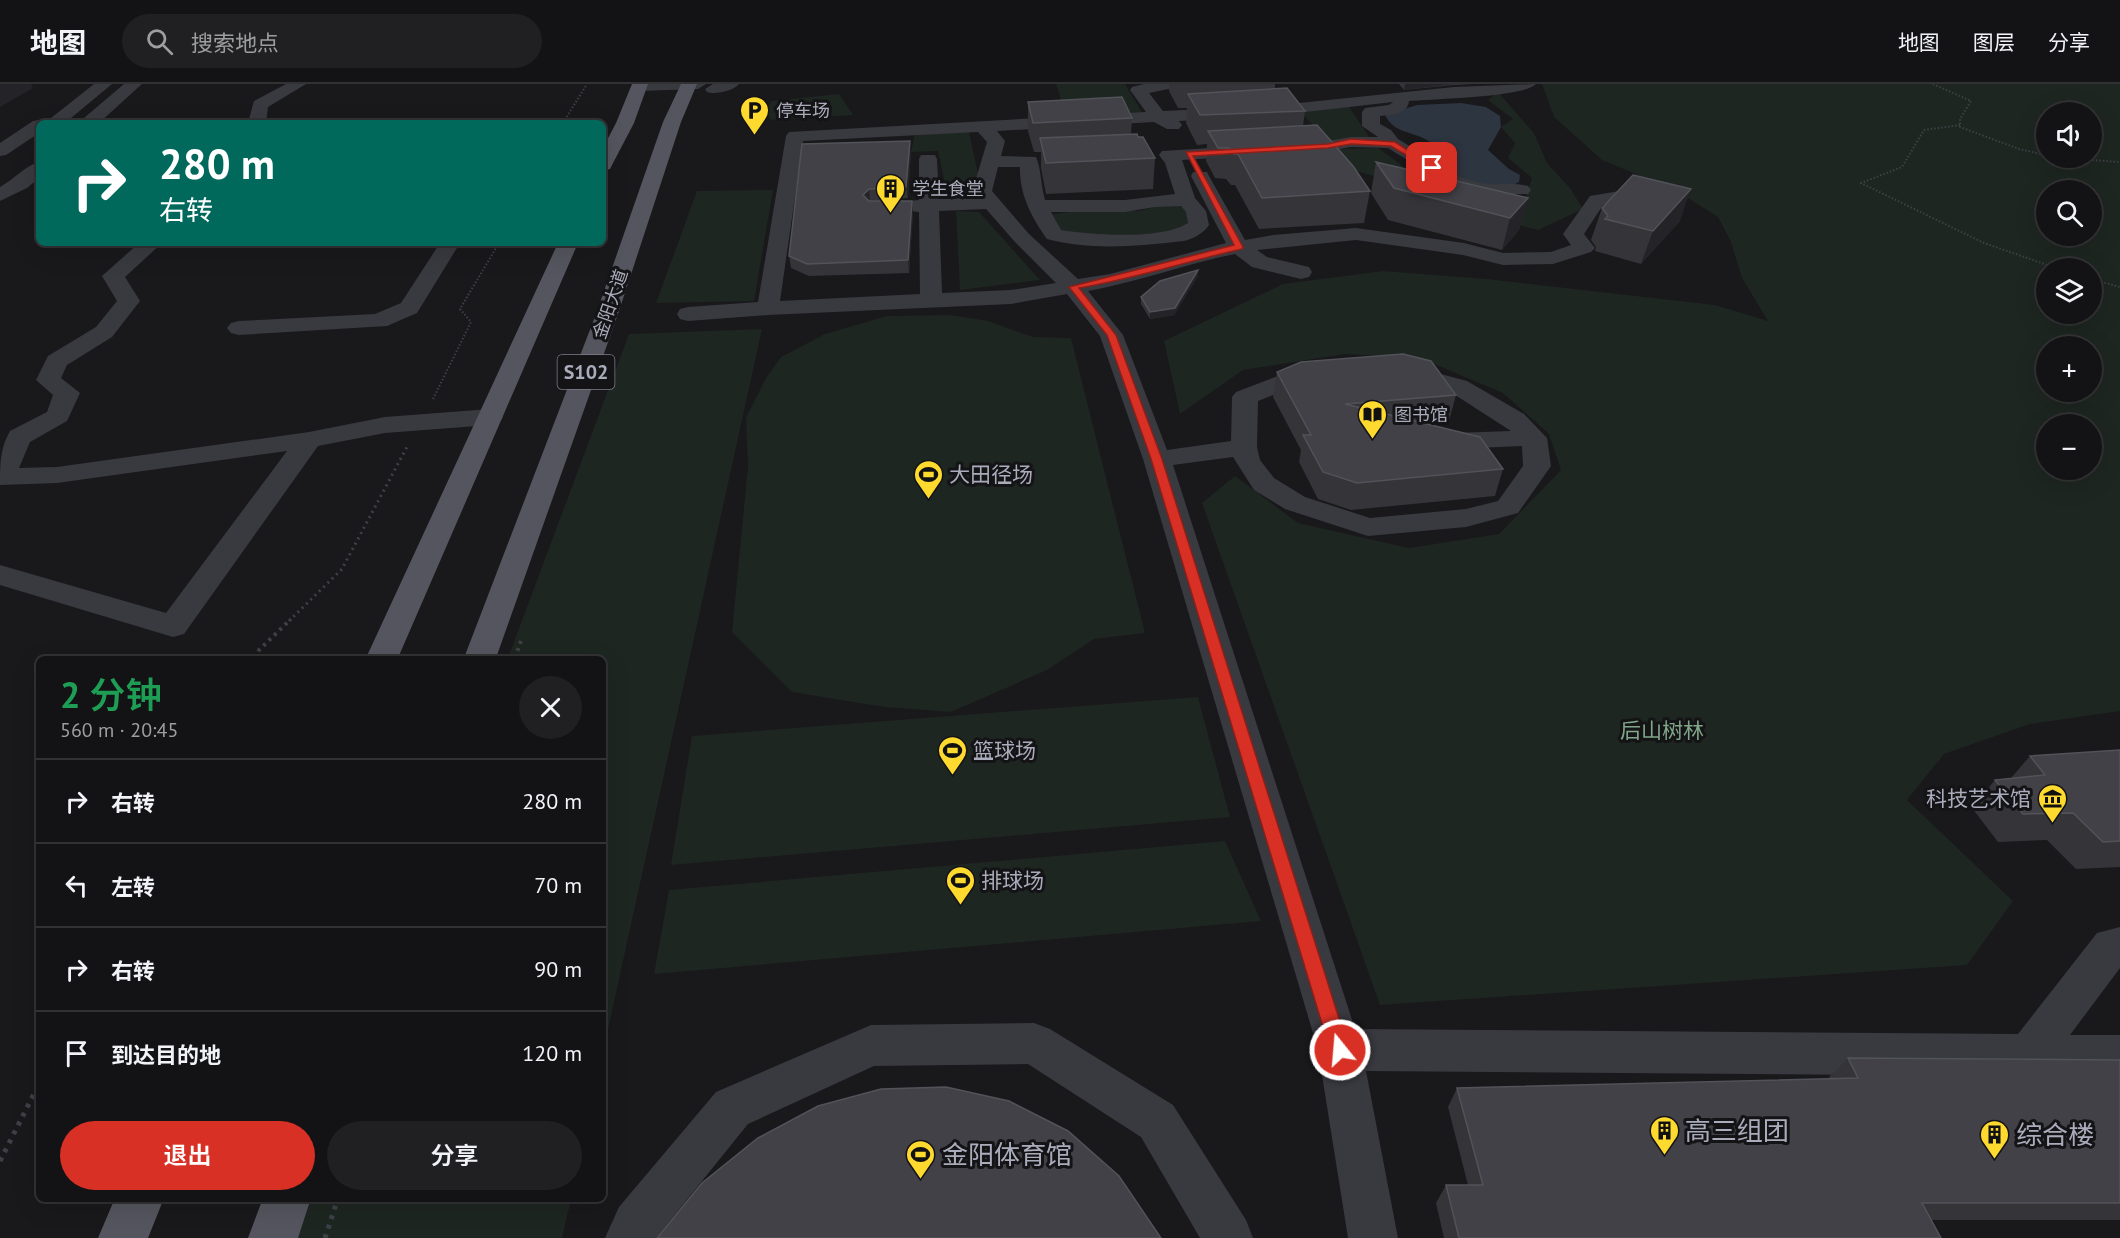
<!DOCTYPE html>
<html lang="zh">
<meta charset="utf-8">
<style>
:root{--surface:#131214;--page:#202022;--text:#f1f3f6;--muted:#9d9ea0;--line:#323234;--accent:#d93025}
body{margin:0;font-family:"PT Sans","Noto Sans SC",sans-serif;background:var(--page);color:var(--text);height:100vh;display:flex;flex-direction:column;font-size:22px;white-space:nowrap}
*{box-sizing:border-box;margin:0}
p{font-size:20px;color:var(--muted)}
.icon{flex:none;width:33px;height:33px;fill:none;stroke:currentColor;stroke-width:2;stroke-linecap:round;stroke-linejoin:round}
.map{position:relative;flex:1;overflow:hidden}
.side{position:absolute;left:36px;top:572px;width:570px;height:546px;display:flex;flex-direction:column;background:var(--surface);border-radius:9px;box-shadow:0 6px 24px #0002,0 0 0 2px var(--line)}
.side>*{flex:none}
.guide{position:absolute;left:36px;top:36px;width:570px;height:126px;border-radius:9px;box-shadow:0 6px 24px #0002,0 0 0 2px var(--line);background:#00695c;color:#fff;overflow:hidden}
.fabs{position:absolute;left:2036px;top:18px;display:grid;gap:12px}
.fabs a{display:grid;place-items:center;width:66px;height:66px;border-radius:50%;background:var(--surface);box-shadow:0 6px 24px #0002,0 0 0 2px var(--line);font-size:30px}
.pin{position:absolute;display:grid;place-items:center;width:51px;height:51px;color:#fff;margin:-26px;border-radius:12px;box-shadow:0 3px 9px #0006}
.me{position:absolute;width:66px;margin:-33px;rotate:343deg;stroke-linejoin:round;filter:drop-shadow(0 0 4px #0008)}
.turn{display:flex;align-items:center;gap:21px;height:126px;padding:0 24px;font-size:27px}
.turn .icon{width:78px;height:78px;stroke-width:2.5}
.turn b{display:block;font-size:42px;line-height:51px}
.round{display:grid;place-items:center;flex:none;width:63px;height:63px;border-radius:32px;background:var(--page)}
.overview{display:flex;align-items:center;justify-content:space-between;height:102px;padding:0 24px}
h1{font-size:36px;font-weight:600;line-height:45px;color:#1e9e55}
.action{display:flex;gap:12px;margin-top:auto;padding:12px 24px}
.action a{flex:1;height:69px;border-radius:36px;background:var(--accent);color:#fff;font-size:24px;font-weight:600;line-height:69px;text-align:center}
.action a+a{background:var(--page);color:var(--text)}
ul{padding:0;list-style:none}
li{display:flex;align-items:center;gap:18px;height:84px;padding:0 24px;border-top:2px solid var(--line)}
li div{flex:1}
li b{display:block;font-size:22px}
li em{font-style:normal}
header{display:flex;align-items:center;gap:36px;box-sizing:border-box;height:84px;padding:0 30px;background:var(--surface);border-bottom:2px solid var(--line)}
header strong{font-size:28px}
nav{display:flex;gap:33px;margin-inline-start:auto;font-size:21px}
.search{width:420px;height:54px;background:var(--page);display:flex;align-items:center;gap:15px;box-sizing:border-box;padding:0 21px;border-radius:33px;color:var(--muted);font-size:22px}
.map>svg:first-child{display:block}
</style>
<header>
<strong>地图</strong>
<div class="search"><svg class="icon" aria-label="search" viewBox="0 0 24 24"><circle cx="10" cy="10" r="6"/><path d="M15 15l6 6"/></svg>搜索地点</div>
<nav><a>地图</a><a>图层</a><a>分享</a></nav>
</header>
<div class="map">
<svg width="2120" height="1154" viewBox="0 0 2120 1154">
<rect width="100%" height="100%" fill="#19181b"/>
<path fill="#1e2621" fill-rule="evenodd" d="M1056 0H1125L1143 30 1066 31Z
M1542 0H2120V627L2030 640 1944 670 1907 716 2013 817 1967 881 1380 921 1202 419 1235 392 1298 439 1409 464 1499 450 1561 386 1549 350 1503 309 1420 274 1345 270 1243 286 1180 330 1164 257 1283 200 1383 187 1487 195 1715 221 1768 237 1742 194 1731 158 1718 133 1677 107 1602 76 1554 33ZM2046 28H2091V74H2046ZM2046 106H2091V152H2046ZM2046 184H2091V230H2046ZM2046 262H2091V308H2046ZM2046 340H2091V386H2046Z
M1498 8 1534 49 1547 79 1570 104 1583 125 1538 146 1413 114 1401 100 1353 86 1338 65 1378 64 1414 90 1483 109 1526 112 1532 94 1508 74 1515 59 1501 43 1513 35 1488 16Z
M839 10 853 31 771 36 766 29 771 17Z
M1347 20 1372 57 1330 58 1300 28Z
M969 48 982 108 947 109 938 67 911 68 915 49Z
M773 106 754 217 656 219 697 107Z
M1174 117 1187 124 1188 143 1167 149 1086 153 1053 144 1048 131 1092 125 1140 127Z
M956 127 979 128 1040 196 960 206Z
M950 231 988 237 1033 253 1071 254 1145 549 1094 555 1047 586 951 628 884 623 792 608 732 548 748 382 746 334 766 294 781 273 825 250 887 232Z
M762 245 603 968V574H508L629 250Z
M1198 613 1230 733 671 781 692 652Z
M1225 757 1261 837 654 890 669 806Z
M307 1115H571L562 1154H292Z"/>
<path fill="#2d3540" d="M1461 19 1486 23 1500 32 1501 43 1488 66 1509 85 1520 91 1519 98 1507 104 1460 96 1450 88 1446 67C1438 63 1432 59 1425 55 1409 47 1393 48 1385 31L1417 21Z"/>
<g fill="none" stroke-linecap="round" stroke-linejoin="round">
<path stroke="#3f4047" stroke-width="2" stroke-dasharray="1.5 2" stroke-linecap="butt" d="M1933 0 1971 17 1960 35V43L2019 65 2046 71
M563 39 587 0
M1960 41 1924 46 1902 83 1861 99 1984 159 2056 184
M2061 74 2120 78
M2091 195 2120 203
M433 315 471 238 460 225 499 159"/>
<path stroke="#3f4047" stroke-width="3" stroke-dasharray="2 4" stroke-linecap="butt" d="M289 537 342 485 408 361"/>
<path stroke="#3f4047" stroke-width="4" stroke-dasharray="3 4.5" stroke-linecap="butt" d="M255 574 259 566 291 535
M515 574 522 554"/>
<path stroke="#3f4047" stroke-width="5" stroke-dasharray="4 6" stroke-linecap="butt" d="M0 1077 39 1000
M325 1154 338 1114"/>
<path fill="#393940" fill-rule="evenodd" d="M94 0H112L65 39H39V49L6 71 0 72V59L33 37 39 36 46 38Z
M124 0H142L99 39H82L84 34Z
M286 0H306L268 23 266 39H248L254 17Z
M632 0H706L698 5 639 7 633 5Z
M713 0H739C733 7 716 11 707 8L705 5Z
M1144 0H1180L1178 3 1149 9 1163 27 1270 22 1454 3 1536 0C1525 13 1431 15 1409 17 1408 30 1391 31 1380 32V40L1391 46 1398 55C1424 70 1452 94 1481 99 1496 102 1513 98 1528 102L1531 106 1528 110 1481 111 1449 102 1388 64 1351 63 1328 67 1182 76 1195 114 1206 127 1209 141C1204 149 1193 155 1184 157 1138 162 1093 167 1047 155 1032 134 1019 110 1020 83H998L992 107 1029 150 1078 195 1110 190 1226 159 1191 92 1193 88H1207L1209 92 1245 156 1273 151 1356 144 1464 159 1503 169 1551 168 1571 161 1563 150 1590 112 1637 104 1644 106 1647 110 1644 114 1603 121 1584 150 1595 164 1591 168 1553 180 1503 181 1463 171 1356 156 1257 166 1267 173 1309 183 1312 188 1309 193 1301 195 1252 183 1235 170C1185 180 1138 198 1088 207L1123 251 1167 366 1231 357 1232 313 1236 308 1307 281 1316 279 1325 281 1328 286 1325 291 1258 317 1257 363 1260 376 1274 394 1305 413 1370 434 1466 425 1498 417 1523 382 1522 362 1453 365 1444 363 1440 357 1444 351 1453 349 1511 347 1449 307 1394 292 1391 287 1394 282 1403 280 1467 297 1524 330 1547 354 1551 382 1518 429 1466 443 1368 452 1285 425 1254 406 1233 373 1173 381 1355 945 2018 950 2097 849 2120 843V884L2070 951H2120V993L1366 987 1398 1154H1348L1318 966 1143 375 1100 252 1067 210 1011 220 768 231 688 237 680 235 677 230 680 225 688 223 758 218 786 52 789 48 1146 28 1130 6 1132 3ZM1393 18 1389 21 1365 24 1362 28V42L1378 53H1351L1328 57 1162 67 1159 71 1165 79 1175 110 1125 116H1045C1041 103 1041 83 1036 73L1001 72 1005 57 997 47 1154 38 1167 45H1179L1182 41 1179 37 1270 32ZM978 48 987 58 972 108 976 114 939 115 937 75 935 71H921L919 75V116L900 118 897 122 900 126 919 128 920 210 780 217 803 57ZM1181 122 1186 128 1188 139C1162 156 1092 151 1061 146L1051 128H1125L1155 123ZM986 125 1015 158 1056 199 1011 206 942 209 939 127Z
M39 78V94L27 104 0 117V103C13 96 25 82 39 78Z
M139 159H162L125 193 140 217 112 253 67 281 61 294 80 309 67 337 30 358 19 384 57 383 309 348 385 333 490 325 499 327 503 333 499 339 490 341 385 349 318 362 184 550 173 553 0 501V481L166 529 287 367 57 399 0 401C0 381 0 364 10 347L47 328 53 311 36 296 48 272 96 243 117 217 102 192Z
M440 159H460L417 229 387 242 239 251 231 249 227 244 231 239 239 237 375 230 401 219Z
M1034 939 1050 945 1173 1021 1246 1136 1253 1154H1200L1141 1053 1028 980 874 982 748 1040 656 1154H605L619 1123 716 1008 871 941Z"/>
<path fill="#55555f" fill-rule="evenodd" d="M632 0H648L634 39 612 81 610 85 603 87V64L616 39Z
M681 0H697L681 38 618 230 496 574H464L596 230 663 38Z
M558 159H578L398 574H366Z
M115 1114H164L148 1154H98Z
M263 1114H311L298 1154H248Z"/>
</g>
<path fill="#353439" d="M1169 0H1275V6L1305 27 1303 42 1370 107 1364 139 1259 145 1235 101H1231L1226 95 1215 94 1206 77 1207 60 1197 61 1186 39 1187 24H1178L1169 7Z
M1399 0H1474L1454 1 1404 6Z
M1028 18 1132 34 1131 51 1138 53 1155 74 1153 105 1046 110 1041 84V68H1034L1028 47Z
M911 68 908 114 869 117 913 129 909 189 809 192 791 184 789 172Z
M1376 78 1528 114 1519 146 1502 166 1388 136 1371 109Z
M1602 124 1680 137 1641 180 1595 167 1596 163 1591 156Z
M1198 186V192L1174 231 1150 235 1141 220V213Z
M1277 288 1456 311 1449 337 1423 339 1503 385 1495 412 1351 426 1318 415 1299 378 1301 366 1273 313Z
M2120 666V783L2076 785 2047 756 1998 758 1972 724 1995 696 2011 694 2030 672Z
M1848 974 2120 976V1136H1931L1941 1154H1444L1436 1119 1446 1101H1468L1448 1023 1457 1004 1830 995 1829 993Z"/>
<path fill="#242327" d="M0 0H31L33 4 0 23Z
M1405 0H1454L1404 6Z
M910 57 911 68 908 114 906 103Z
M869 105 870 117 865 123 863 111Z
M1691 105 1680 137 1641 180 1653 147Z
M1528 114 1519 146 1502 166 1510 134Z
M912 117 913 129 909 189 908 176Z
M1198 186V192L1174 231 1150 235V228Z"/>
<path fill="#414147" stroke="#525259" stroke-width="1.5" d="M1287 4 1305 27 1200 31 1188 10Z
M1122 13 1132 34 1033 39 1028 18Z
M1317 41 1353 82 1370 107 1262 114 1238 70H1234L1229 64H1218L1208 47Z
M1137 50 1138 53H1143L1155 74 1046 79 1040 54Z
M910 57 906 103 869 105 863 111 869 117H912L908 176 807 180 789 172 802 60Z
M1376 78 1528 114 1510 134 1394 104Z
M1633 91 1691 105 1653 147 1605 135 1608 132 1602 124Z
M1198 186 1175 224 1150 228 1141 213 1160 197Z
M1403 270 1431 277 1456 311 1345 320 1480 353 1503 385 1357 399 1323 388 1303 351H1311L1277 288 1301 278Z
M2120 666V757L2103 758 2073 729 2023 730 1995 696 2045 691 2030 672Z
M1848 974 2120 976V1119H1922L1941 1154H1459L1446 1101H1483L1457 1004 1858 994Z
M946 1003 1009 1017 1068 1047 1119 1092 1161 1154H657L702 1099 758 1054 818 1022 881 1005Z"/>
<path fill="#d93025" stroke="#8d1f18" stroke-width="1.5" d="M1351 55 1395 58 1436 84 1429 85 1391 62 1351 60 1328 64 1193 72 1243 163 1242 165C1188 177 1134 195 1079 204L1116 251 1162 375 1349 966 1346 972 1340 975 1333 972 1330 966 1151 375 1107 251 1069 203 1234 161 1186 68 1328 60Z"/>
<defs>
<symbol id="parking-pin" viewBox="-11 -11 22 30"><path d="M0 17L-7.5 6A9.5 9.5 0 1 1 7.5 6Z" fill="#feda2e" stroke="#141316"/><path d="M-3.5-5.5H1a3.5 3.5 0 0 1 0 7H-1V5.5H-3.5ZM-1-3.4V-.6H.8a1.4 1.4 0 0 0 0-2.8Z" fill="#111"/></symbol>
<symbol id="building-pin" viewBox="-11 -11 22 30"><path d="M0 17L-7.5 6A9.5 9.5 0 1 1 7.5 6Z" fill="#feda2e" stroke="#141316"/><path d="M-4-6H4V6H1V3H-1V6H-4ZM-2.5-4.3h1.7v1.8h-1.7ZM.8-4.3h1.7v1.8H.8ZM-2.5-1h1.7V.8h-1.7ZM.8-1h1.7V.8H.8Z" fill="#111"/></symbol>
<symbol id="library-pin" viewBox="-11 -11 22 30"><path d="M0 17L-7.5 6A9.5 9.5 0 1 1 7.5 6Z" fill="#feda2e" stroke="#141316"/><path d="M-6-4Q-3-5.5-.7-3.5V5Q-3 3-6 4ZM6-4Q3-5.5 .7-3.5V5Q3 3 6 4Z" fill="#111"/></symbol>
<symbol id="stadium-pin" viewBox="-11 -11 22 30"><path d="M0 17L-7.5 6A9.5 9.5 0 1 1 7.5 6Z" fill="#feda2e" stroke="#141316"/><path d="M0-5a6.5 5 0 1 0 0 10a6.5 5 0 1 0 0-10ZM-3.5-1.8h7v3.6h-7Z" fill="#111"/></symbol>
<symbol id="museum-pin" viewBox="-11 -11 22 30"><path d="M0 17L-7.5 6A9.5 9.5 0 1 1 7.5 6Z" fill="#feda2e" stroke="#141316"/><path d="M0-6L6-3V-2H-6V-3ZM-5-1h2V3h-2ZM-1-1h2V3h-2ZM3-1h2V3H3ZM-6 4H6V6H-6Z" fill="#111"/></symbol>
</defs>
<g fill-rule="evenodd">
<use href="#parking-pin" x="738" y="10" width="33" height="45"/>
<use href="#building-pin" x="874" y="88" width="33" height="45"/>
<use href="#library-pin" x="1356" y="314" width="33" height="45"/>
<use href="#stadium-pin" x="912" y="374" width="33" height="45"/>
<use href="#stadium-pin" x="936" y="650" width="33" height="45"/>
<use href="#museum-pin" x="2036" y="698" width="33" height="45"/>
<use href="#stadium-pin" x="944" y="780" width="33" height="45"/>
<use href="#building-pin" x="1648" y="1030" width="33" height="45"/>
<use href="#building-pin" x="1978" y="1034" width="33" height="45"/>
<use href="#stadium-pin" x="904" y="1054" width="33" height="45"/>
</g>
<g text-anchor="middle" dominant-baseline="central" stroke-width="6" stroke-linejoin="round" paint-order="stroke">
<g font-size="18" fill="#aaacbb" stroke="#141316" text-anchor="start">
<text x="776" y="26">停车场</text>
<text x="912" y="104">学生食堂</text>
<text x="1394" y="330">图书馆</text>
</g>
<g font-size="18" fill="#aaacbb" stroke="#141316">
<text transform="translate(610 220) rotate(-71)">金阳大道</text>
</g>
<rect fill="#141316" stroke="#7d7e8a" stroke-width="1.5" x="557.5" y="271" width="57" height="34" rx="4.5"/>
<g font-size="20" font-weight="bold" fill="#aaacbb">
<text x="586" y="288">S102</text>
</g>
<g font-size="21" fill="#aaacbb" stroke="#141316" text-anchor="start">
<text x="949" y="390">大田径场</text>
<text x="973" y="666">篮球场</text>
<text x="2031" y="714" text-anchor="end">科技艺术馆</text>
<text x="981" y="796">排球场</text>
</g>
<g font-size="21" fill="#80a789" stroke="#141316">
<text x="1662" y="646">后山树林</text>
</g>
<g font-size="26" fill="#aaacbb" stroke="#141316" text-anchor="start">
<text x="1685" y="1046">高三组团</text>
<text x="2016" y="1050">综合楼</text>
<text x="942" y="1070">金阳体育馆</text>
</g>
</g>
</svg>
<div class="fabs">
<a><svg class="icon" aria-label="sound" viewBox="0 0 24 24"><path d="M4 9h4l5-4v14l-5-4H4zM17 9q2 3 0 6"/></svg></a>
<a><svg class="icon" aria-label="search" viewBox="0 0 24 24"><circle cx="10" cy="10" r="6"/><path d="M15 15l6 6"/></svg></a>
<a><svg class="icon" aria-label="layers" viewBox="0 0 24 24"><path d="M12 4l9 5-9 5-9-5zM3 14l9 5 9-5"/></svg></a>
<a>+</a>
<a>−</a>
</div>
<div class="pin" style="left:1432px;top:84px;background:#d93025"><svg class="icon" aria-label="arrive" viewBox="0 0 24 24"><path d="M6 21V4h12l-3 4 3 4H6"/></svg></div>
<svg class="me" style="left:1340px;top:966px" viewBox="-20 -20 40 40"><circle r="17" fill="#d93025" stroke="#fff" stroke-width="3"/><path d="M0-11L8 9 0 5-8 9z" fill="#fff"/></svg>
<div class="guide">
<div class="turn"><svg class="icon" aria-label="right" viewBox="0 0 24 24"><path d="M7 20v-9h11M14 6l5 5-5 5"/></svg><div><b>280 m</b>右转</div></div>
</div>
<section class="side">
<div class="overview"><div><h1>2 分钟</h1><p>560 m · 20:45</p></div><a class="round"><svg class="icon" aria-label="close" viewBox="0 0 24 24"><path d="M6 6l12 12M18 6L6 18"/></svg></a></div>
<ul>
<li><svg class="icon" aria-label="right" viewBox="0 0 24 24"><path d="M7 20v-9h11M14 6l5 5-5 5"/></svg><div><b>右转</b></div><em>280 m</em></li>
<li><svg class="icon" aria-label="left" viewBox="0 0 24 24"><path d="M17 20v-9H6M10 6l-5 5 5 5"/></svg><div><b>左转</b></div><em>70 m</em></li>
<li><svg class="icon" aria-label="right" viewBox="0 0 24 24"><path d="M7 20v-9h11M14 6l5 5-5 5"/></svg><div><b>右转</b></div><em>90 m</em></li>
<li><svg class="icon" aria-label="arrive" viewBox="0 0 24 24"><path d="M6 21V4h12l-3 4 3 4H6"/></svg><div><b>到达目的地</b></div><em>120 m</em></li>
</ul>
<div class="action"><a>退出</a><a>分享</a></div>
</section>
</div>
